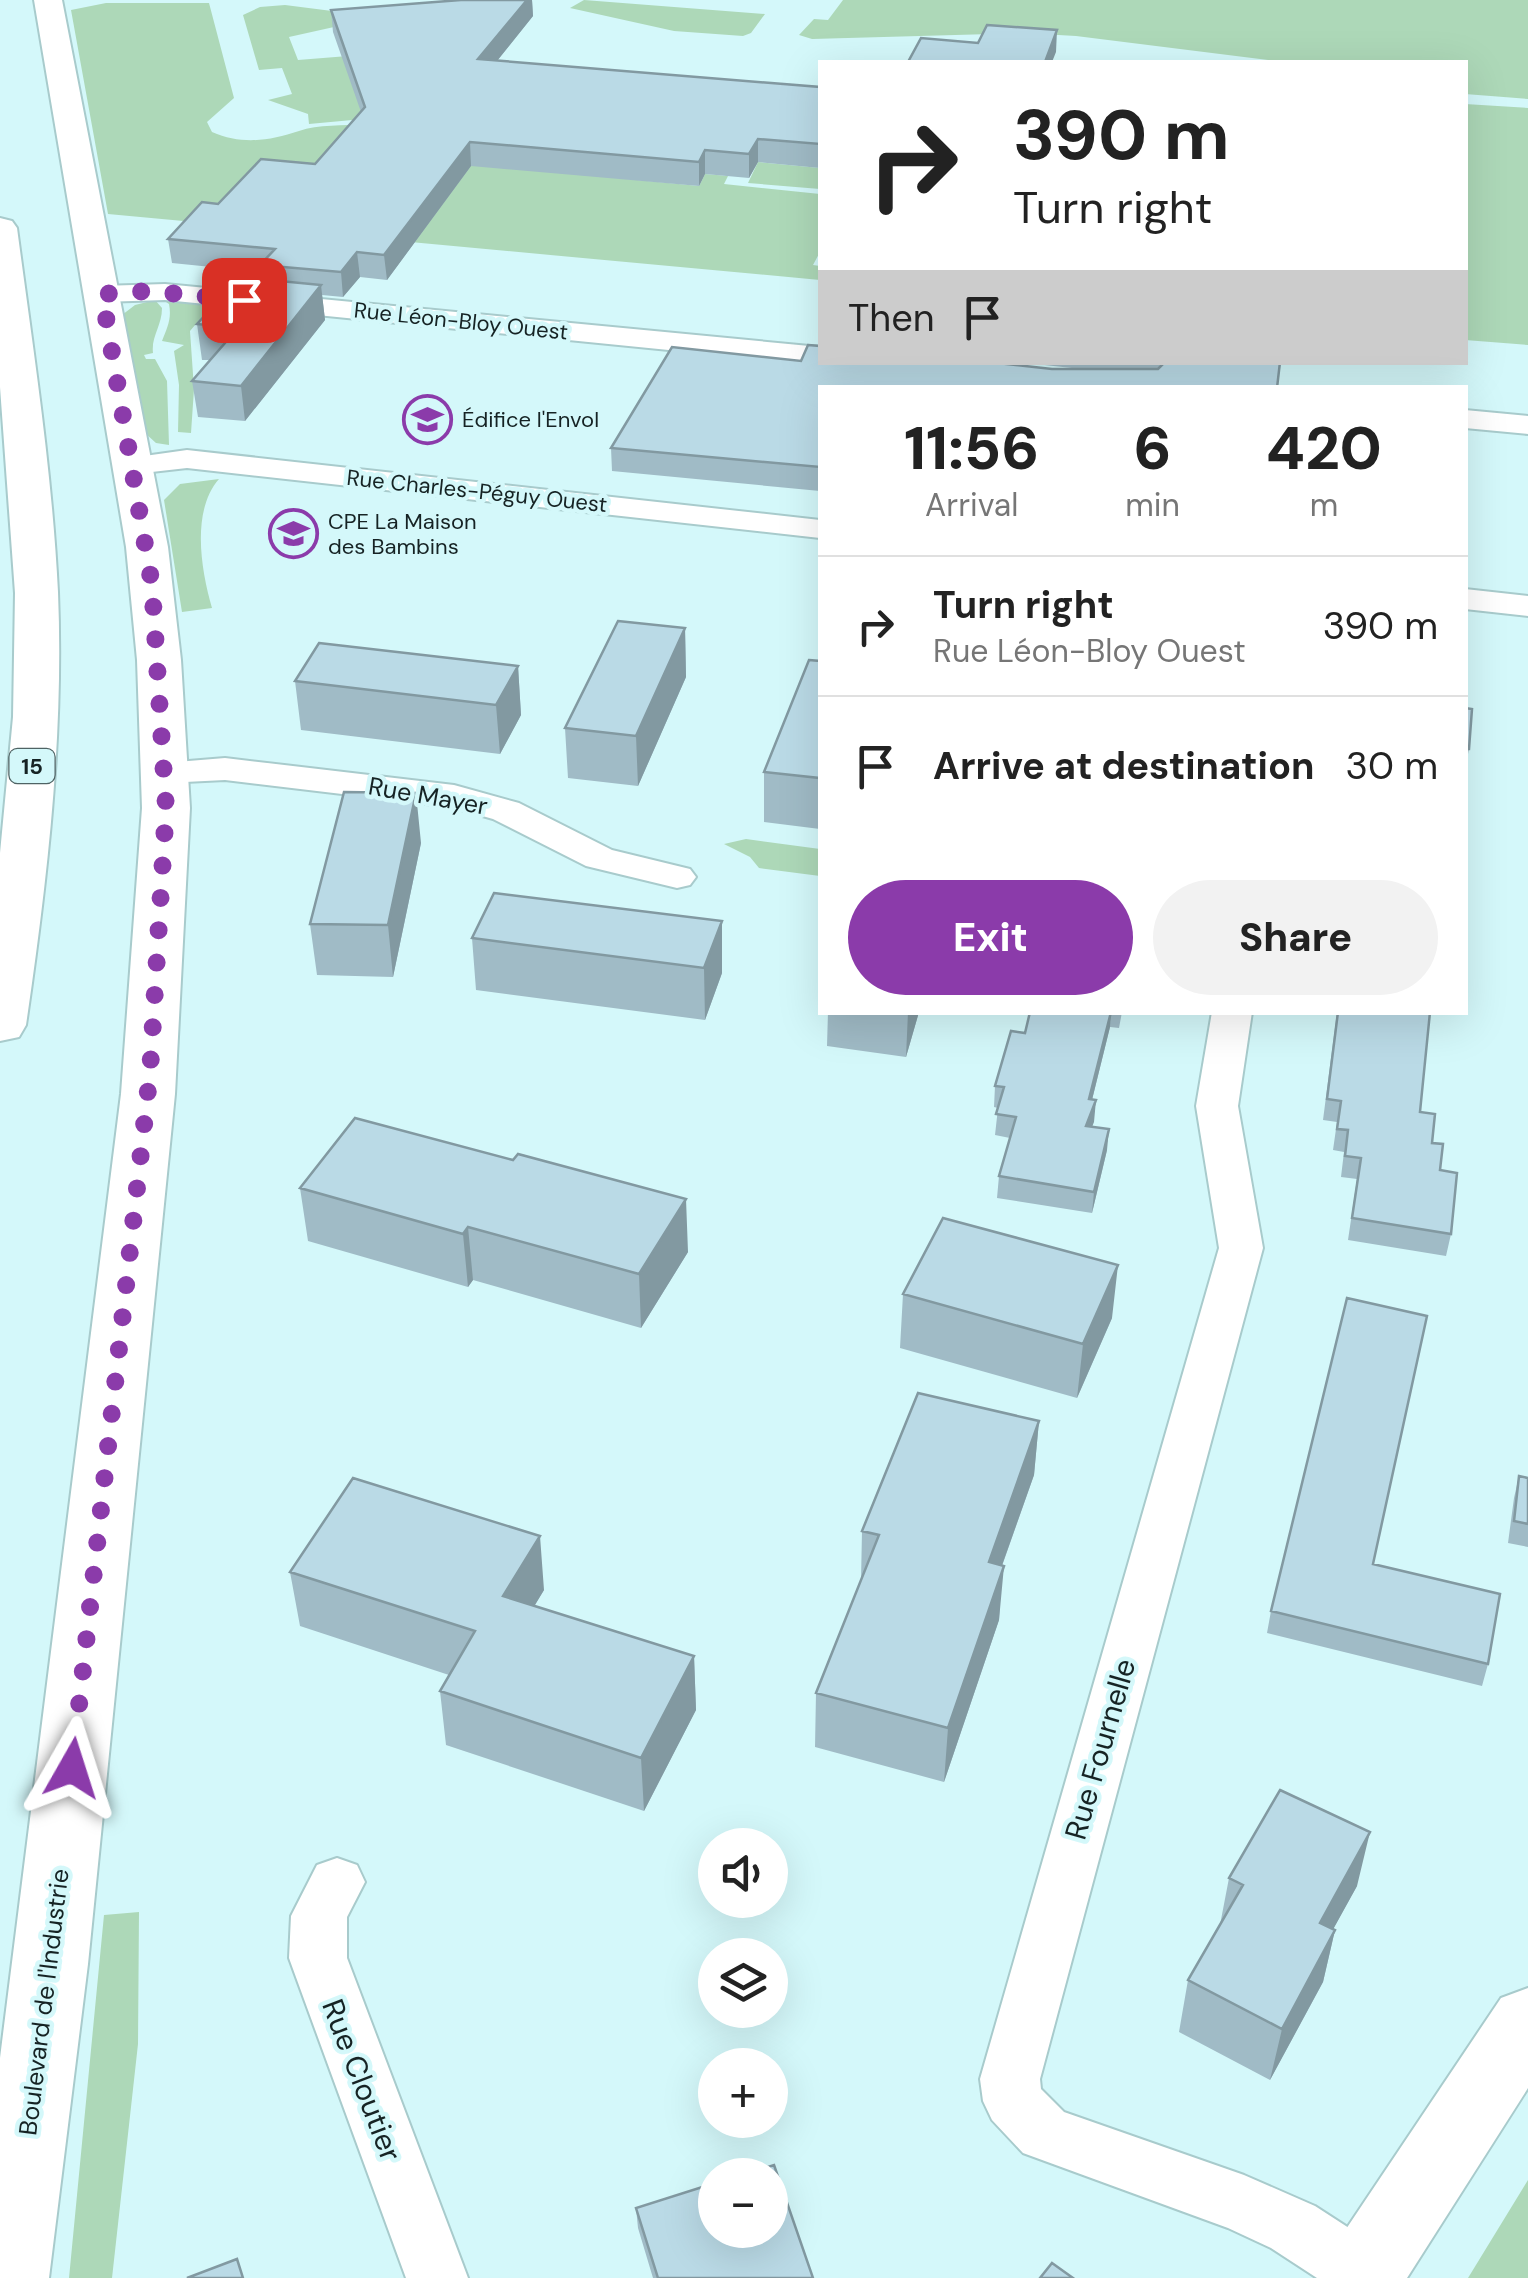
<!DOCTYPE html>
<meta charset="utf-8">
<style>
:root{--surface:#fff;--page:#f2f2f2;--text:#222;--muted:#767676;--line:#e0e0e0;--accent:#8b3baa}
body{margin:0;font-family:"DM Sans",sans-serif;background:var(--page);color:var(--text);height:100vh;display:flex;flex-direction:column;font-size:38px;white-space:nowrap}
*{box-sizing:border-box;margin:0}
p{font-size:32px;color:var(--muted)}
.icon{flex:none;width:55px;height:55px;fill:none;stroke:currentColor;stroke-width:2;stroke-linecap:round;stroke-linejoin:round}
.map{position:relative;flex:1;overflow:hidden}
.sheet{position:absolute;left:818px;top:385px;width:650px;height:630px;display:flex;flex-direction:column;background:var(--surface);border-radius:0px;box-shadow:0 10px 40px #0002}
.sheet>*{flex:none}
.guide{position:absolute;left:818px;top:60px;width:650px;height:305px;border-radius:0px;box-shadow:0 10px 40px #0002;background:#fff;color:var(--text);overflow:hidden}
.buttons{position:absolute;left:698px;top:1828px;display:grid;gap:20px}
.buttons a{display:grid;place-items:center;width:90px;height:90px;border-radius:50%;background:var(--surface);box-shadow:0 10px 40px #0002;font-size:50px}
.pin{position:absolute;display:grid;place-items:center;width:85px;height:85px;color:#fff;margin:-42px;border-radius:20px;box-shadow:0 5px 15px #0006}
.me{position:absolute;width:110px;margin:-55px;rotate:6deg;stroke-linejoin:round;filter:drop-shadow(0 0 8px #0008)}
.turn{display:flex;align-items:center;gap:35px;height:210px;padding:0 30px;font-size:45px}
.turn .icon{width:130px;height:130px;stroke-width:2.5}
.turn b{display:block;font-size:70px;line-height:85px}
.then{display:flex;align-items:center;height:95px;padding:0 30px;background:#0003;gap:20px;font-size:38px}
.eta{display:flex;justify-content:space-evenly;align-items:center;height:170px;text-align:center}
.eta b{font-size:60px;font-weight:800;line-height:70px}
.primary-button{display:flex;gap:20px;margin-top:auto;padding:20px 30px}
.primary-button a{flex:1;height:115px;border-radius:60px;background:var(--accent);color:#fff;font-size:40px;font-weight:800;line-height:115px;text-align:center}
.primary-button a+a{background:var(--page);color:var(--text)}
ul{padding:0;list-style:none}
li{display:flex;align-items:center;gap:30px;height:140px;padding:0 30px;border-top:2px solid var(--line)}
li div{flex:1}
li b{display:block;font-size:38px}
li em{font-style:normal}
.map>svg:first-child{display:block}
</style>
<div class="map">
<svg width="1528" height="2278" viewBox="0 0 1528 2278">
<rect width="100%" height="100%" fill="#d4f8fa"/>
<path fill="#add8b8" d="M584 0 765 14 751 33 743 36 674 31 570 8Z
M843 0H1528V99L1465 94V62H1284L1076 36 1023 33 812 39 799 35 814 19 828 20Z
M106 3H209L234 98 207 122 212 132C242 145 269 141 299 131 318 124 344 126 365 124L401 157 699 186 705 174 728 176 724 184 820 194V252L813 265 820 266V280L108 214 71 10Z
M285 5 379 17 289 37 298 60 348 56 363 119 309 124 308 114 268 100 292 94 282 68 259 70 243 15 260 7Z
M1465 104 1528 108V345L1465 340Z
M758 162 820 168V189L748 183Z
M155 300 162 308C162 326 151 336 153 353L144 355 146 359H155L167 381 169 445 156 443 145 433 122 315 135 305Z
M163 300 212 305 190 331 194 389 191 433 178 432 179 385 174 351 184 345 162 341C167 328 172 319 169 304Z
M219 479C191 511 201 570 212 608L182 612 164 500 180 484Z
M746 839 820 849V876L759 868 750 857 724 844Z
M139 1912 138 2044 112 2278H69L104 1915Z
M1528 2180V2278H1468Z"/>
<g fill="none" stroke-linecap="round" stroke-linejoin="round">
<defs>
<path id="street" d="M165 284 820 347V362H828L820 365 165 300 101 302 87 294 101 286Z
M1465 410 1528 416V434L1465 428Z
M187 450 820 520V538L187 468 134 474 123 471 119 465 123 459Z
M1465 589 1528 596V616L1465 609Z
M225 758 454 785 519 803 612 850 690 869 696 877 690 885 677 888 586 866 493 819 451 807 225 780 165 783 152 780 147 772 152 764Z
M1212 1012H1252L1238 1106 1263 1248 1040 2079 1041 2089 1064 2112 1244 2175 1315 2206 1386 2252 1395 2273 1393 2278H1317L1271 2248 1228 2228 1023 2153 992 2120 983 2101 980 2079 1219 1248 1196 1106Z
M337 1858 357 1865 365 1882 347 1917V1958L468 2278H406L289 1958 291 1916 317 1865Z"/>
<path id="secondary" d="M34 0H62L168 547 181 660 190 808 175 1094 88 1964 49 2278H0V2058L121 1094 142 808 137 660 126 547Z
M1528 1988V2088L1407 2278H1320L1332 2250 1501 1998Z"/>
<path id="highway" d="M0 218 12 221 17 228C33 349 52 470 58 592 64 737 47 882 26 1025L19 1037 0 1041V853L13 717 15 593 0 387Z"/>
</defs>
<use href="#street" stroke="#a8cbcc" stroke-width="4"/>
<use href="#secondary" stroke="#a8cbcc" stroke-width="4"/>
<use href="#highway" stroke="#a8cbcc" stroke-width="4"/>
<use href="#street" fill="#fff" fill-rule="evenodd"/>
<use href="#secondary" fill="#fff" fill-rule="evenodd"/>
<use href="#highway" fill="#fff" fill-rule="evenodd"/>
</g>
<path fill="#a0bbc6" d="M461 0H532L533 16 497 61 820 87V168L758 162 749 178 705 174 699 186 471 166 387 280 360 277 343 297 322 295 325 320 245 421 198 417 192 381 210 360H202L197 324 262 279 261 272 172 263 168 239 218 204 315 164 361 112 333 32 331 10Z
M801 361 1052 369H1081L1017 362H1281L820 388V491L612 471 611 448Z
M685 628 686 677 638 786 568 778 565 728Z
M820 661V829L764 822V772Z
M518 666 521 715 500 754 301 730 295 681Z
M1465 708 1469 749 1465 769Z
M421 843 393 977 317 975 310 924Z
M494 893 722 973 705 1020 476 990 472 938Z
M828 1012H919L906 1057 827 1046Z
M1030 1012H1122L1119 1028 1110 1027 1092 1100H1096L1092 1127 1107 1150 1092 1213 997 1198 999 1176 1010 1138 995 1135 998 1108 994 1107 995 1086 1025 1033Z
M1337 1012H1430L1420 1112 1432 1143 1440 1170 1451 1234 1446 1256 1348 1240 1357 1179 1341 1177 1344 1152 1333 1150 1337 1122 1323 1120Z
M300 1188 688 1252 641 1328 473 1280 468 1287 308 1241Z
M903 1294 1112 1318 1077 1398 900 1348Z
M1039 1421 1034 1475 1002 1566 999 1620 944 1782 815 1747 816 1693 861 1581 862 1531Z
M1519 1476 1528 1478V1547L1508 1543 1514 1498Z
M1373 1564 1488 1664 1482 1686 1267 1633 1271 1611Z
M290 1572 544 1590 534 1606 694 1656 696 1710 644 1811 446 1745 440 1691 449 1675 300 1626Z
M1229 1878 1357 1886 1333 1929 1335 1930 1323 1982 1270 2080 1179 2032 1188 1980 1220 1925Z
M636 2208 813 2278H653L638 2228Z"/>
<path fill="#8299a1" d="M527 0H532L533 16 480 82 478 59Z
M1057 30 1056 52 1052 62H1045Z
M758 139V162L749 178V154Z
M470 142 471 166 387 280 384 255Z
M705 150V174L699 186V162Z
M357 252 360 277 343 297 341 272Z
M321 285 325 320 245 421 241 386Z
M685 628 686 677 638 786 636 736Z
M518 666 521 715 500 754 496 705Z
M416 793 421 843 393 977 388 925Z
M722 921V973L705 1020 704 968Z
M908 1012H919L906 1057Z
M1111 1012 1110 1027 1087 1120 1089 1099Z
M1096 1100 1094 1122 1084 1147 1086 1126Z
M1109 1129 1107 1150 1092 1213 1094 1192Z
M686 1199 688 1252 641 1328 639 1274Z
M468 1227 473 1280 468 1287 463 1234Z
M1118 1265 1112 1318 1077 1398 1083 1344Z
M1039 1421 1034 1475 984 1616 989 1562Z
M540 1536 544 1590 508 1650 503 1596Z
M1004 1566 999 1620 944 1782 948 1728Z
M694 1656 696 1710 644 1811 641 1758Z
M1370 1832 1357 1886 1308 1975 1320 1923Z
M1335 1930 1323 1982 1270 2080 1282 2029Z"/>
<path fill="#badae6" stroke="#8299a1" stroke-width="2.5" d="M461 0H527L478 59 820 87V144L758 139 749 154 705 150 699 162 470 142 384 255 357 252 341 272 260 265 275 249 168 239 202 202 218 204 261 159 315 164 365 107 331 10Z
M987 25 1057 30 1045 62H908L921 38 978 43Z
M240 277 321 285 241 386 192 381 238 328 197 324Z
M808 345 820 346V362H988L1052 369H1158L1162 365 1159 362H1280L1277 388H820V467L611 448 672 347 801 361Z
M618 621 685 628 636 736 565 728Z
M319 643 518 666 496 705 295 681Z
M809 660 820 661V778L764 772Z
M1465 708 1472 709 1469 749H1465Z
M344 792 416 793 388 925 310 924Z
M494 893 722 921 704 968 472 938Z
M1030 1012H1111L1089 1099 1096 1100 1086 1126 1109 1129 1094 1192 999 1176 1016 1117 996 1114 1004 1087 995 1086 1011 1031 1025 1033Z
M1338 1012H1430L1420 1112 1435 1114 1432 1143 1443 1144 1440 1170 1457 1173 1451 1234 1352 1218 1361 1158 1345 1156 1348 1130 1337 1129 1341 1101 1327 1099Z
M355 1118 513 1160 518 1154 686 1199 639 1274 468 1227 463 1234 300 1188Z
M943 1218 1118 1265 1083 1344 903 1294Z
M1347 1298 1427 1316 1373 1564 1500 1594 1488 1664 1271 1611Z
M918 1393 1039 1421 989 1562 1004 1566 948 1728 816 1693 879 1535 862 1531Z
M1519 1476 1528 1478V1524L1514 1521Z
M353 1478 540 1536 503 1596 694 1656 641 1758 440 1691 475 1631 290 1572Z
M1280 1790 1370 1832 1320 1923 1335 1930 1282 2029 1188 1980 1243 1885 1229 1878Z
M774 2165 813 2278H658L636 2208 715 2183V2230H770V2175H742Z
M237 2259 243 2278H187Z
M1052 2263 1073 2278H1040Z"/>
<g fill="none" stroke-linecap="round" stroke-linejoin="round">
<path stroke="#8b3baa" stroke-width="18" stroke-dasharray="0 32.4" d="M72 1768 150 1072 166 808 152 585 102 294 148 291 244 300"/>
</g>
<defs>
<symbol id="university-ring" viewBox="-11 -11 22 22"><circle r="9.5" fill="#d4f8fa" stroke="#8b3baa" stroke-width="1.5"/><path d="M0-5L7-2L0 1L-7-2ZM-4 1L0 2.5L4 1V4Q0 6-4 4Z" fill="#8b3baa"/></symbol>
<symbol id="school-ring" viewBox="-11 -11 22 22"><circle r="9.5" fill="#d4f8fa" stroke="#8b3baa" stroke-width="1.5"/><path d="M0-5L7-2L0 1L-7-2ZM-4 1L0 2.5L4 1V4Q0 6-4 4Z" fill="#8b3baa"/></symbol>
</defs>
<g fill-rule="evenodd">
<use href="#university-ring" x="400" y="392" width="55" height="55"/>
<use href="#school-ring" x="266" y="506" width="55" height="55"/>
</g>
<g text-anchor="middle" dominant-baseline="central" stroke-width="9" stroke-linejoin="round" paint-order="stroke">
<g font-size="22" fill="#162324" stroke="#d4f8fa">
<text transform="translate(461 321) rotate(6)">Rue Léon-Bloy Ouest</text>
<text transform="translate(477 491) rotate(6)">Rue Charles-Péguy Ouest</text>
</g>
<g font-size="22" fill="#162324" stroke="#d4f8fa" text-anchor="start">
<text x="462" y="419">Édifice l'Envol</text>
<text x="328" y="521">CPE La Maison<tspan x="328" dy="25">des Bambins</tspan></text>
</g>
<rect fill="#d4f8fa" stroke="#4f6364" stroke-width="2.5" x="9.5" y="749" width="45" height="34" rx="8"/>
<g font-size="22" font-weight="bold" fill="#162324">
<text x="32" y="766">15</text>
</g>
<g font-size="25" fill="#162324" stroke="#d4f8fa">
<text transform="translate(428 796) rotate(10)">Rue Mayer</text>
<text transform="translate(44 2002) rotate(-83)">Boulevard de l'Industrie</text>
</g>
<g font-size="30" fill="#162324" stroke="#d4f8fa">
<text transform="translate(1100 1749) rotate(-74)">Rue Fournelle</text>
<text transform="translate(362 2080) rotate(69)">Rue Cloutier</text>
</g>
</g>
</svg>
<div class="buttons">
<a><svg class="icon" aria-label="sound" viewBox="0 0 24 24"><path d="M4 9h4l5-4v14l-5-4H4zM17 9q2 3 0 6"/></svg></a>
<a><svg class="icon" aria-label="layers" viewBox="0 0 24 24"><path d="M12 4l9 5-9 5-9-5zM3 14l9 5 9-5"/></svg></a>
<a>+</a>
<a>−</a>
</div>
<div class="pin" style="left:244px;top:300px;background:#d93025"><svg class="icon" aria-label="arrive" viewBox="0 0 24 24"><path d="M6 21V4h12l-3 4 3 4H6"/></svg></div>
<svg class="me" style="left:72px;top:1768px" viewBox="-20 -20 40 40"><path d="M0-17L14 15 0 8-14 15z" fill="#8b3baa" stroke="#fff" stroke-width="4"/></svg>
<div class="guide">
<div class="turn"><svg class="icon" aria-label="right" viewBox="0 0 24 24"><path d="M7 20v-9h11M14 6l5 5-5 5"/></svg><div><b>390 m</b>Turn right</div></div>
<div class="then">Then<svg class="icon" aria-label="arrive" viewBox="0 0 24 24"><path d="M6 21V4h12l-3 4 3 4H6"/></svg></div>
</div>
<section class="sheet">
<div class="eta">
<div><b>11:56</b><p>Arrival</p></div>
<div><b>6</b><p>min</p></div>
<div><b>420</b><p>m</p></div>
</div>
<ul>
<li><svg class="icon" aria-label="right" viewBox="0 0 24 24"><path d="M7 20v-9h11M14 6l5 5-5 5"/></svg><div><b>Turn right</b><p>Rue Léon-Bloy Ouest</p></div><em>390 m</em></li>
<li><svg class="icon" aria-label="arrive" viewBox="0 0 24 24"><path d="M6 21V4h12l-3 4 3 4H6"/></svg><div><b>Arrive at destination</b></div><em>30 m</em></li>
</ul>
<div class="primary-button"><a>Exit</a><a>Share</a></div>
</section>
</div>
